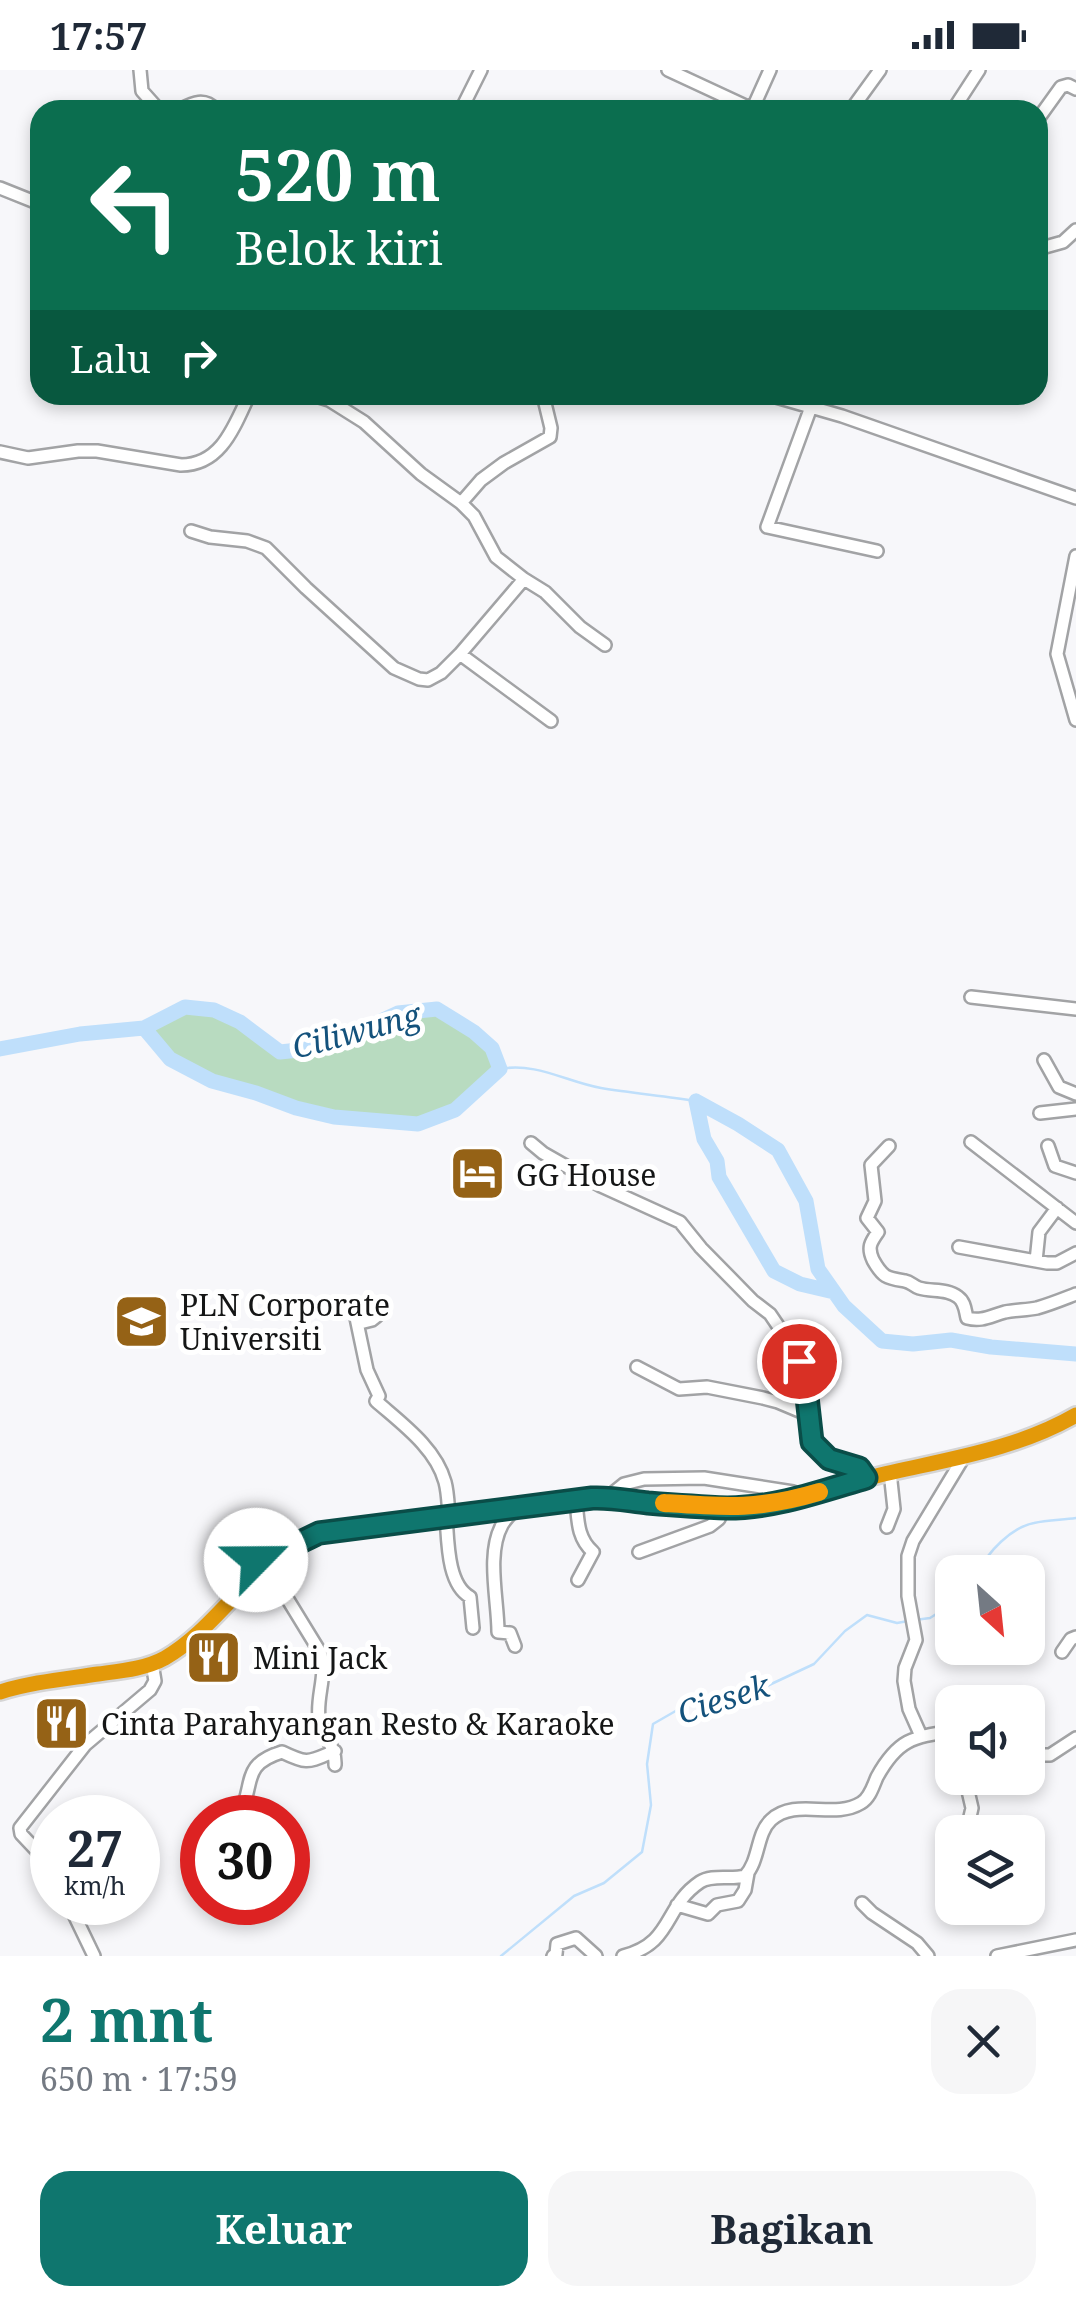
<!DOCTYPE html>
<html lang="id">
<meta charset="utf-8">
<style>
:root{--surface:#fff;--page:#f6f6f7;--text:#1f2937;--muted:#747a83;--accent:#0f766e}
body{margin:0;font-family:"Noto Serif",serif;background:var(--page);color:var(--text);height:100vh;display:flex;flex-direction:column;font-size:38px;white-space:nowrap}
*{box-sizing:border-box;margin:0}
p{font-size:32px;color:var(--muted)}
.icon{flex:none;width:55px;height:55px;fill:none;stroke:currentColor;stroke-width:2;stroke-linecap:round;stroke-linejoin:round}
.map{position:relative;height:1886px;overflow:hidden}
.side{display:flex;flex-direction:column;background:var(--surface);flex:1}
.side>*{flex:none}
.top-card{position:absolute;left:30px;top:30px;width:1018px;height:305px;border-radius:30px;box-shadow:0 5px 15px #0003;background:#0b6e4f;color:#fff;overflow:hidden}
.needle{width:65px;rotate:153deg}
.controls{position:absolute;left:935px;top:1485px;display:grid;gap:20px}
.controls a{display:grid;place-items:center;width:110px;height:110px;border-radius:20px;background:var(--surface);box-shadow:0 5px 15px #0003;font-size:50px}
.speed{position:absolute;left:30px;top:1725px;display:flex;gap:20px;font-size:50px;font-weight:700;text-align:center}
.speed>*{display:grid;place-content:center;width:130px;height:130px;border-radius:50%;background:var(--surface);box-shadow:0 5px 15px #0003;line-height:1}
.speed small{font-size:25px;font-weight:400}
.speed .limit{border:15px solid #d22;background:#fff;color:#111}
.pin{position:absolute;display:grid;place-items:center;width:85px;height:85px;color:#fff;margin:-42px;border:5px solid #fff;border-radius:50%;box-shadow:0 2px 10px #0007}
.me{position:absolute;width:110px;margin:-55px;rotate:67deg;stroke-linejoin:round;filter:drop-shadow(0 0 8px #0008)}
.turn{display:flex;align-items:center;gap:35px;height:210px;padding:0 40px;font-size:45px}
.turn .icon{width:130px;height:130px;stroke-width:2.5}
.turn b{display:block;font-size:70px;line-height:85px}
.then{display:flex;align-items:center;height:95px;padding:0 40px;background:#0003;gap:20px;font-size:38px}
.round{display:grid;place-items:center;flex:none;width:105px;height:105px;border-radius:30px;background:var(--page)}
.headline{display:flex;align-items:center;justify-content:space-between;height:170px;padding:0 40px}
h1{font-size:60px;font-weight:700;line-height:75px;color:var(--accent)}
.cta{display:flex;gap:20px;margin-top:auto;padding:20px 40px}
.cta a{flex:1;height:115px;border-radius:30px;background:var(--accent);color:#fff;font-size:40px;font-weight:700;line-height:115px;text-align:center}
.cta a+a{background:var(--page);color:var(--text)}
.status{display:flex;justify-content:space-between;align-items:center;height:70px;padding:0 50px;background:var(--surface);direction:ltr}
.status svg{height:28px;fill:currentColor}
.map>svg:first-child{display:block}
</style>
<div class="status"><b>17:57</b><svg viewBox="0 0 49 12"><path d="M0 12V9h3v3zM5 12V6h3v6zM10 12V3h3v9zM15 12V0h3v12zM26 1h20v11H26zM47 4h2v5h-2z"/></svg></div>
<div class="map">
<svg width="1076" height="1886" viewBox="0 0 1076 1886">
<rect width="100%" height="100%" fill="#f7f7fa"/>
<path fill="#b8dbc0" d="M185 937C232 941 244 956 281 982L308 979 351 965 398 943 437 939 474 962 492 978 500 999 455 1040 418 1054 334 1047 296 1038 256 1023 211 1011 170 989 144 958Z"/>
<g fill="none" stroke-linecap="round" stroke-linejoin="round">
<path stroke="#bfdffb" stroke-width="2.5" d="M500 999C536 992 567 1012 601 1018 632 1023 664 1026 696 1031
M979 1502C987 1482 1012 1457 1034 1453 1047 1450 1062 1450 1076 1448
M915 1550 930 1548 952 1534
M501 1886 574 1826 604 1813 642 1782 651 1735 647 1694 653 1654 693 1631 767 1616 814 1594 845 1561 867 1545 897 1553 908 1551"/>
<path stroke="#bfdffb" stroke-width="15" d="M0 979 80 964 144 958 185 937 214 940 240 952 280 982 308 979 351 965 398 943 437 939 474 962 492 978 500 999 455 1040 418 1054 334 1047 296 1038 256 1023 212 1011 170 989 144 958
M696 1031 738 1054 778 1080 806 1131 818 1199 844 1236 882 1271 913 1274 951 1270 991 1277 1076 1284
M696 1031 704 1069 717 1091 719 1107 774 1201 800 1214 834 1222"/>
<defs>
<path id="minor" d="M140 0 142 21 159 40
M668 0 752 39
M179 40C193 33 204 27 216 40
M461 40 481 0
M752 40 770 0
M851 40 880 0
M953 40 979 0
M1038 49 1061 17 1068 15 1076 19
M0 118 40 134
M1038 179 1063 172 1076 160
M313 325 329 330 364 352 421 404 461 433 474 446 496 487 524 509 545 522 580 557 605 575
M769 325 842 346 1076 428
M811 337 767 457 877 481
M0 382 28 388 78 381H97L181 395C221 395 234 357 249 325
M461 433 481 410 504 393 550 367 551 358 543 325
M191 461 210 467 247 471 266 478 306 518 394 598 419 609 428 610 441 603 460 584 524 509
M1076 486 1057 584 1076 650
M460 584 551 651
M971 927 1076 939
M1044 990 1059 1017 1076 1024
M1040 1043 1076 1039
M971 1072 1076 1153
M531 1073 543 1083 601 1116 680 1152 701 1178 753 1231 770 1244 789 1272 802 1298 812 1372 829 1389 859 1398 866 1408
M889 1076 871 1095 875 1131 867 1148 878 1162C871 1172 867 1177 873 1190 883 1208 887 1208 905 1211 911 1212 913 1216 919 1218 931 1222 947 1218 958 1227 965 1232 965 1240 967 1248 982 1252 990 1246 1005 1242 1016 1240 1027 1240 1037 1238 1051 1234 1063 1229 1076 1224
M1048 1076 1055 1096 1076 1103
M959 1177 1047 1193H1057L1076 1183
M1036 1191 1039 1162 1057 1138
M356 1247 364 1252 372 1250 377 1246C376 1238 370 1233 361 1234L356 1239 355 1243 367 1300 379 1326 376 1331C401 1353 436 1378 445 1412 448 1423 448 1435 449 1446
M637 1297 679 1319 707 1317 763 1328 778 1332 809 1345
M608 1427 624 1414 644 1409 704 1408 793 1422
M576 1430C578 1450 577 1468 593 1482L578 1510
M446 1446C448 1471 447 1514 470 1527L473 1558
M887 1457 894 1439 890 1402
M232 1463 239 1473 263 1499
M639 1482 710 1456 719 1449 722 1438
M264 1499 282 1520 320 1582C328 1604 316 1626 319 1648 322 1667 336 1675 335 1695
M515 1576 510 1563 498 1562C498 1530 486 1484 502 1455 506 1448 513 1442 518 1436
M1062 1582 1071 1569 1076 1567
M995 1632 999 1628 1009 1625
M921 1666 909 1639 904 1611 905 1598 916 1570 908 1526V1486L913 1471 965 1385
M1028 1685H1050L1076 1668
M965 1708 972 1738 969 1751
M238 1748C256 1716 239 1695 282 1682 309 1695 308 1692 335 1681
M52 1813 44 1800 38 1782 21 1764 20 1758 85 1675 150 1620 155 1611 152 1593
M68 1832 94 1886
M862 1833 872 1843 917 1873 928 1886
M677 1835 708 1844 717 1835 738 1831 745 1820 748 1803
M553 1886 556 1884 557 1874 576 1868 596 1886
M623 1886C674 1873 663 1837 700 1812 712 1804 731 1810 745 1806 760 1790 756 1764 771 1750 796 1727 833 1750 861 1733 870 1728 873 1716 877 1707 898 1669 913 1667 952 1661
M997 1886 1076 1870"/>
<path id="highway" d="M0 1622C32 1612 65 1609 98 1604 120 1601 145 1599 165 1588 221 1556 256 1484 319 1463L593 1428C611 1427 627 1431 646 1433 672 1436 704 1438 730 1437 785 1436 820 1419 872 1407 941 1390 1014 1381 1076 1345"/>
</defs>
<use href="#minor" stroke="#a2a3a5" stroke-width="16"/>
<use href="#highway" stroke="#d5d5d5" stroke-width="20"/>
<use href="#minor" stroke="#fff" stroke-width="11"/>
<use href="#highway" stroke="#e39909" stroke-width="15"/>
</g>
<g fill="none" stroke-linecap="round" stroke-linejoin="round">
<defs>
<path id="route" d="M256 1490 264 1499 288 1478 319 1463 592 1428C612 1427 629 1431 648 1433 673 1435 701 1437 727 1438 775 1438 819 1422 866 1408L859 1398 829 1389 812 1372 806 1318 799 1291"/>
</defs>
<use href="#route" stroke="#0a4d48" stroke-width="25"/>
<use href="#route" stroke="#0f766e" stroke-width="18"/>
<path stroke="#f59e0b" stroke-width="18" d="M664 1433C724 1437 759 1440 819 1422"/>
</g>
<defs>
<symbol id="hotel-square" viewBox="-11 -11 22 22"><rect x="-9" y="-9" width="18" height="18" rx="4" fill="#956216" stroke="#fff"/><path d="M-6-4.5h1.5V1H6V5H4.5V3h-9V5H-6ZM-4 0a1.8 1.8 0 1 1 3.6 0ZM.5 0V-2.5h3Q6-2.5 6 0Z" fill="#fff"/></symbol>
<symbol id="university-square" viewBox="-11 -11 22 22"><rect x="-9" y="-9" width="18" height="18" rx="4" fill="#956216" stroke="#fff"/><path d="M0-5L7-2L0 1L-7-2ZM-4 1L0 2.5L4 1V4Q0 6-4 4Z" fill="#fff"/></symbol>
<symbol id="restaurant-square" viewBox="-11 -11 22 22"><rect x="-9" y="-9" width="18" height="18" rx="4" fill="#956216" stroke="#fff"/><path d="M-5-6h1v4h1v-4h1v4h1v-4h1v5L-1.5 .5V6h-2V.5L-5-1ZM5-6V6H3V1.5H1.5Q1.5-4 5-6Z" fill="#fff"/></symbol>
</defs>
<g fill-rule="evenodd">
<use href="#hotel-square" x="446" y="1072" width="63" height="63"/>
<use href="#university-square" x="110" y="1220" width="63" height="63"/>
<use href="#restaurant-square" x="182" y="1556" width="63" height="63"/>
<use href="#restaurant-square" x="30" y="1622" width="63" height="63"/>
</g>
<g text-anchor="middle" dominant-baseline="central" stroke-width="10" stroke-linejoin="round" paint-order="stroke">
<g font-size="30" fill="#151616" stroke="#fff" text-anchor="start">
<text x="516" y="1104">GG House</text>
<text x="180" y="1234">PLN Corporate<tspan x="180" dy="34">Universiti</tspan></text>
<text x="253" y="1587">Mini Jack</text>
<text x="101" y="1653">Cinta Parahyangan Resto &amp; Karaoke</text>
</g>
<g font-size="32" font-style="italic" fill="#14527c" stroke="#fff">
<text transform="translate(356 960) rotate(-15)">Ciliwung</text>
<text transform="translate(723 1628) rotate(-18)">Ciesek</text>
</g>
</g>
</svg>
<div class="controls">
<a><svg class="needle" viewBox="-14 -14 28 28"><path d="M0-13l5 13h-10z" fill="#e53935"/><path d="M0 13l5-13h-10z" fill="#747a83"/></svg></a>
<a><svg class="icon" aria-label="sound" viewBox="0 0 24 24"><path d="M4 9h4l5-4v14l-5-4H4zM17 9q2 3 0 6"/></svg></a>
<a><svg class="icon" aria-label="layers" viewBox="0 0 24 24"><path d="M12 4l9 5-9 5-9-5zM3 14l9 5 9-5"/></svg></a>
</div>
<div class="speed"><div>27<small>km/h</small></div><div class="limit">30</div></div>
<div class="pin" style="left:799px;top:1291px;background:#d93025"><svg class="icon" aria-label="arrive" viewBox="0 0 24 24"><path d="M6 21V4h12l-3 4 3 4H6"/></svg></div>
<svg class="me" style="left:256px;top:1490px" viewBox="-20 -20 40 40"><circle r="19" fill="#fff"/><path d="M0-13L10 11 0 6-10 11z" fill="#0f766e"/></svg>
<div class="top-card">
<div class="turn"><svg class="icon" aria-label="left" viewBox="0 0 24 24"><path d="M17 20v-9H6M10 6l-5 5 5 5"/></svg><div><b>520 m</b>Belok kiri</div></div>
<div class="then">Lalu<svg class="icon" aria-label="right" viewBox="0 0 24 24"><path d="M7 20v-9h11M14 6l5 5-5 5"/></svg></div>
</div>
</div>
<section class="side">
<div class="headline"><div><h1>2 mnt</h1><p>650 m · 17:59</p></div><a class="round"><svg class="icon" aria-label="close" viewBox="0 0 24 24"><path d="M6 6l12 12M18 6L6 18"/></svg></a></div>
<div class="cta"><a>Keluar</a><a>Bagikan</a></div>
</section>
